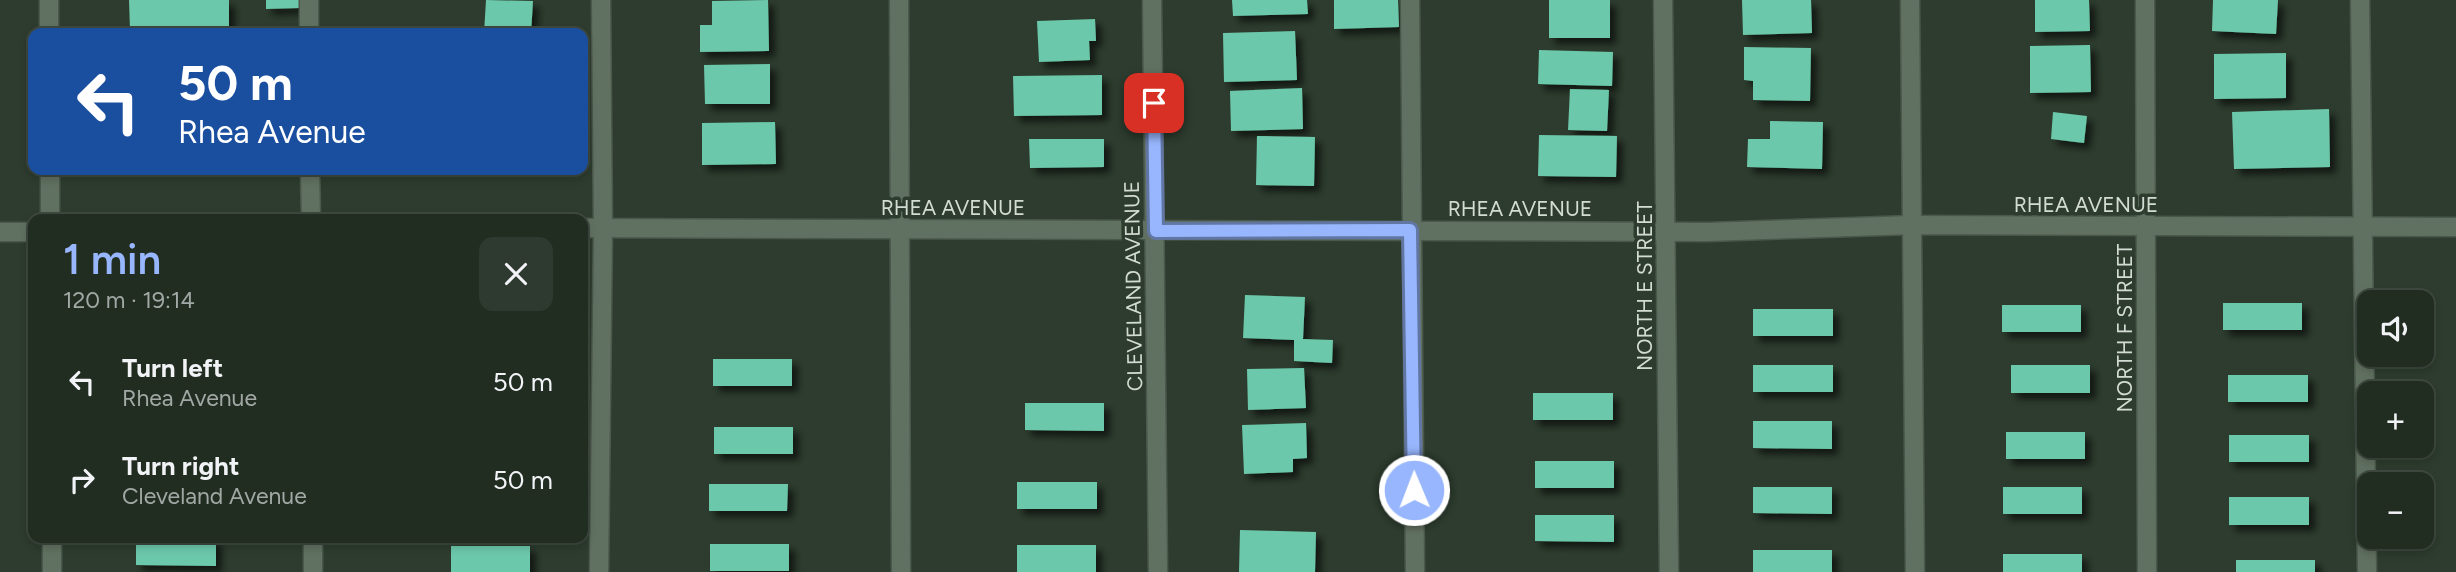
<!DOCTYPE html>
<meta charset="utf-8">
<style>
:root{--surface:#222d22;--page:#2e392f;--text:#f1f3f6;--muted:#a2a8a5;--line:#3f4940;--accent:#97b6fd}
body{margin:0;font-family:Figtree,sans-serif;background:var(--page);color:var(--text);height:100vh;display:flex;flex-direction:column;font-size:26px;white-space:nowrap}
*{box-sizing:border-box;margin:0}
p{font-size:23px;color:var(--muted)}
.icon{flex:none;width:38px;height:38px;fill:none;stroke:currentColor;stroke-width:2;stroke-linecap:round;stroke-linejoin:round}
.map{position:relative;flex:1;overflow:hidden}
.side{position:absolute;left:28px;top:214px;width:560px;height:329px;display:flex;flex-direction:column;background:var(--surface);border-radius:14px;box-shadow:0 4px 10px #0003,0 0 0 2px var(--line)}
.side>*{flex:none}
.guide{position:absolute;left:28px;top:28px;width:560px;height:147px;border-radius:14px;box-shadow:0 4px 10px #0003,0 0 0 2px var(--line);background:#1a4fa0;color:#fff;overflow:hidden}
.tools{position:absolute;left:2357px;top:290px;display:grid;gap:14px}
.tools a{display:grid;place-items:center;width:77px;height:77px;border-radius:14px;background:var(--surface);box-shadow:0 4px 10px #0003,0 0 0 2px var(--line);font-size:35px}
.pin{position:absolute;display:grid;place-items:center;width:60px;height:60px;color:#fff;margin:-30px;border-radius:14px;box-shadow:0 4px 10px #0006}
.me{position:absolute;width:77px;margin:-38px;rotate:359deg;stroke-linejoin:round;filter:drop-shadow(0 0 5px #0008)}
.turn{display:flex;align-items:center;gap:24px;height:147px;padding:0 35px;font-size:32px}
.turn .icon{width:91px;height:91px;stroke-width:2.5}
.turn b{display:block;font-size:49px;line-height:60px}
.round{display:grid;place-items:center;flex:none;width:74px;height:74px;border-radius:14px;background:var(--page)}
.head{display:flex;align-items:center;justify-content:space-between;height:119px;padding:0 35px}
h1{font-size:42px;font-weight:600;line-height:52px;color:var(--accent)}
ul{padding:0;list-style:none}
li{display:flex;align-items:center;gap:21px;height:98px;padding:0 35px}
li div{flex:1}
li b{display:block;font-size:26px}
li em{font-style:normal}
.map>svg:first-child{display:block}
</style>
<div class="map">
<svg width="2456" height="572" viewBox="0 0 2456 572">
<defs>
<filter id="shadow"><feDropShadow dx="6" dy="6" stdDeviation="3.5" flood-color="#0009"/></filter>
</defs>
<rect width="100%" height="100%" fill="#2d3c2e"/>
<path fill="#6cc8aa" filter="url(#shadow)" d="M129 0H229V28L130 30Z
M266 0H299V8L266 9Z
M486 0 533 1 531 33H484Z
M768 0 769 51 700 52V25H712V1Z
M1232 0H1307L1308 14 1233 16Z
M1334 0H1398L1399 27 1334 29Z
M1549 0H1610V38H1549Z
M1742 0H1811L1812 33 1743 35Z
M2035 0H2089L2090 31 2035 32Z
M2213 0H2278L2276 34 2212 31Z
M1095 19 1096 41H1089L1090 60 1039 62 1037 21Z
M1295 31 1297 80 1224 82 1223 33Z
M2090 45 2091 92 2030 93V46Z
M1744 47 1811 48 1810 101 1753 100V81L1744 80Z
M1539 50 1613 52 1612 86 1538 84Z
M2286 53V98L2214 99V54Z
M770 64V104H705L704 65Z
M1102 75V115L1014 116 1013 76Z
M1302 88 1303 129 1231 131 1230 91Z
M1570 89 1609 90 1607 131 1568 130Z
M2329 109 2330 167 2234 169 2232 112Z
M2053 112 2087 116 2084 143 2051 139Z
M1770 121 1823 122 1822 169 1747 167 1748 139H1770Z
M775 122 776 164 702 165V123Z
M1539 135 1617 136 1616 177 1538 176Z
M1257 136 1315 137 1314 186 1256 185Z
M1029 139H1104V167L1030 168Z
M1245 295 1305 297 1303 339 1333 340 1332 363 1294 361V340L1243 338Z
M2223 303H2302V330H2223Z
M2002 305H2081V332H2002Z
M1753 309H1833V336H1753Z
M713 359H792V386H713Z
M1753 365H1833V392H1753Z
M2011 365H2090V393H2011Z
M1304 368 1306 408 1248 410 1247 369Z
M2228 375H2308V402H2228Z
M1533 393H1613V420H1533Z
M1025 403H1104V431L1025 430Z
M1753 421H1832V449L1753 448Z
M1306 423 1307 458 1293 459V472L1244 474 1242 425Z
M714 427H793V454H714Z
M2006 432H2085V459H2006Z
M2229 435H2309V462H2229Z
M1535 461H1614V488H1535Z
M1017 482H1097V509H1017Z
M709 484H788L787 511H709Z
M1753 487H1832V514L1753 513Z
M2003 487H2082V514H2003Z
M2229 497H2309V525H2229Z
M1535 515H1614V542L1535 541Z
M1240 530 1316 532 1315 572H1239Z
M136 539H216V566L136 565Z
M710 544H789V571H710Z
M1017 545H1096V572H1017Z
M451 546H530V572H451Z
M1753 550H1832V572H1753Z
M2003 554H2082V572H2003Z
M2236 560H2315V572H2236Z"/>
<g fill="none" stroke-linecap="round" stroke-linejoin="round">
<defs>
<path id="service" d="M309 0V33
M899 0 901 572
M1410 0 1415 572
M1910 0 1915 572
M2360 0 2367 572
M310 170 311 219
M313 537V572"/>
<path id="minor" d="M49 0V33
M1152 0 1158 572
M1663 0 1669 572
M2145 0 2147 572
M50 170V219
M52 537V572
M599 572 603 228 601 0"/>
<path id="tertiary" d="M583 228 1708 232 1912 225 2456 227
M0 232H33"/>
</defs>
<use href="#service" stroke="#4a574b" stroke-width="21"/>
<use href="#minor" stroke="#4a574b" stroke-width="21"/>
<use href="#tertiary" stroke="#4a574b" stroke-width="21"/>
<use href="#service" stroke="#617161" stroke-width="18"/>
<use href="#minor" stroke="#617161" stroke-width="18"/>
<use href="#tertiary" stroke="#617161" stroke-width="18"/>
</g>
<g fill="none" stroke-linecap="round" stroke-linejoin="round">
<defs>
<path id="route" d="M1154 103 1156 231 1410 230 1414 490"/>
</defs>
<use href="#route" stroke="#6276a4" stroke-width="18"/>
<use href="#route" stroke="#97b6fd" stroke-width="12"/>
</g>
<g text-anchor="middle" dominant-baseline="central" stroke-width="7" stroke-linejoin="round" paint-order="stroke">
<g font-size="21" fill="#d3dcd3" stroke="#2d3c2e">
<text x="2086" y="204">RHEA AVENUE</text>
<text x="953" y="207">RHEA AVENUE</text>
<text x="1520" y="208">RHEA AVENUE</text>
<text transform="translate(1133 286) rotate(-91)">CLEVELAND AVENUE</text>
<text transform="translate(1644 286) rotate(-90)">NORTH E STREET</text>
<text transform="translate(2124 328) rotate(-90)">NORTH F STREET</text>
</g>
</g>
</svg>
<div class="tools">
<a><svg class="icon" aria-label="sound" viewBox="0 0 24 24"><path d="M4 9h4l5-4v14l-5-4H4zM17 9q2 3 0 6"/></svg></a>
<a>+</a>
<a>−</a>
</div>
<div class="pin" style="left:1154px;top:103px;background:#d93025"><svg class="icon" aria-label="arrive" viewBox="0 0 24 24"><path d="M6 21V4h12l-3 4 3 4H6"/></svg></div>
<svg class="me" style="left:1414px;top:490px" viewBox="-20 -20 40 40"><circle r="17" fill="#97b6fd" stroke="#fff" stroke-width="3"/><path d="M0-11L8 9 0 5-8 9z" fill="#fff"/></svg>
<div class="guide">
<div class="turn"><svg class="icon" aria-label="left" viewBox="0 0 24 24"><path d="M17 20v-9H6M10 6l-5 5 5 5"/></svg><div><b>50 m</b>Rhea Avenue</div></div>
</div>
<section class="side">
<div class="head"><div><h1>1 min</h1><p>120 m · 19:14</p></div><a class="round"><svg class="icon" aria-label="close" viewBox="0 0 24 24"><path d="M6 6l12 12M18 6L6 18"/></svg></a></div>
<ul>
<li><svg class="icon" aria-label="left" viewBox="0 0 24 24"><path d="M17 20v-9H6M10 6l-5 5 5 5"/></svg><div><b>Turn left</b><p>Rhea Avenue</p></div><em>50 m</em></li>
<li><svg class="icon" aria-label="right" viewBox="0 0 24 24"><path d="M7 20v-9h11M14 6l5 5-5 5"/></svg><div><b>Turn right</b><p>Cleveland Avenue</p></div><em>50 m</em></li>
</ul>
</section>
</div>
